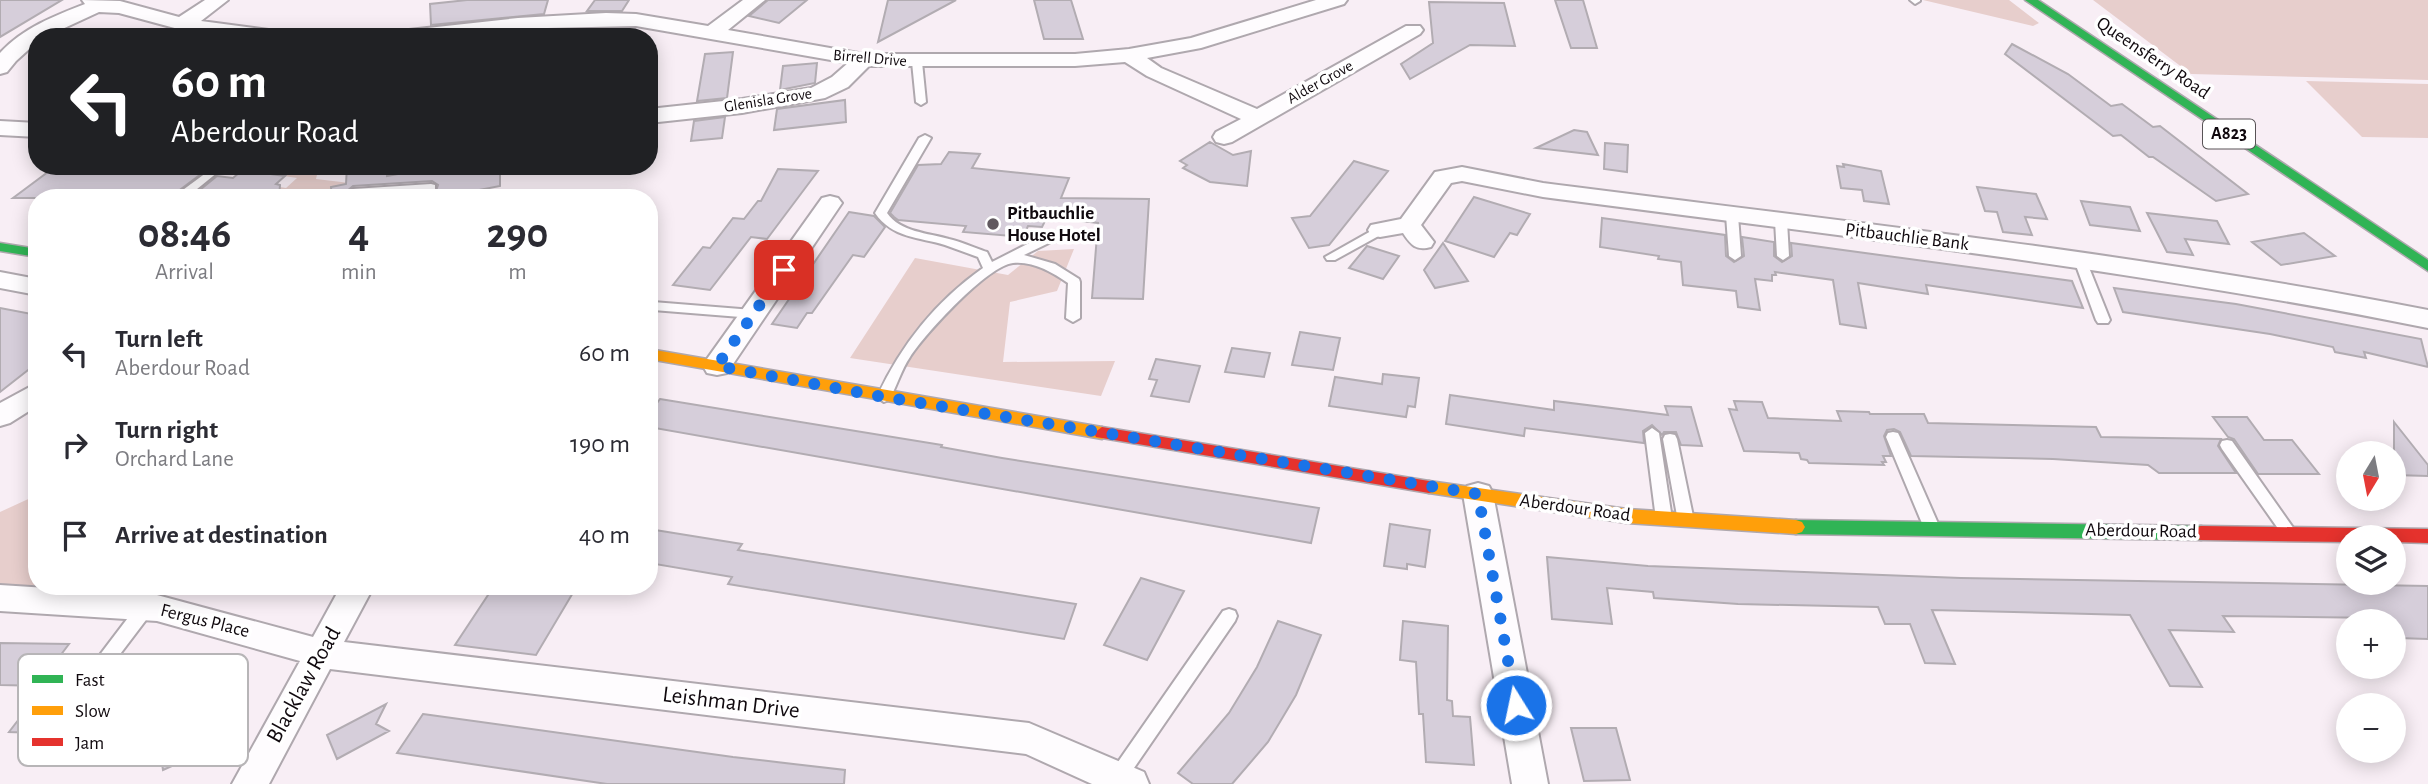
<!DOCTYPE html>
<meta charset="utf-8">
<style>
:root{--surface:#fff;--page:#f7f7f7;--text:#2b2b33;--muted:#7c7c81}
body{margin:0;font-family:"Alegreya Sans",sans-serif;background:var(--page);color:var(--text);height:100vh;display:flex;flex-direction:column;font-size:26px;white-space:nowrap}
*{box-sizing:border-box;margin:0}
p{font-size:23px;color:var(--muted)}
.icon{flex:none;width:38px;height:38px;fill:none;stroke:currentColor;stroke-width:2;stroke-linecap:round;stroke-linejoin:round}
.map{position:relative;flex:1;overflow:hidden}
.side{position:absolute;left:28px;top:189px;width:630px;height:406px;display:flex;flex-direction:column;background:var(--surface);border-radius:28px;box-shadow:0 4px 18px #0003}
.side>*{flex:none}
.top-card{position:absolute;left:28px;top:28px;width:630px;height:147px;border-radius:28px;box-shadow:0 4px 18px #0003;background:#202124;color:#fff;overflow:hidden}
.needle{width:46px;rotate:190deg}
.controls{position:absolute;left:2336px;top:441px;display:grid;gap:14px}
.controls a{display:grid;place-items:center;width:70px;height:70px;border-radius:50%;background:var(--surface);box-shadow:0 4px 18px #0003;font-size:35px}
.pin{position:absolute;display:grid;place-items:center;width:60px;height:60px;color:#fff;margin:-30px;border-radius:14px;box-shadow:0 4px 10px #0006}
.me{position:absolute;width:77px;margin:-38px;rotate:350deg;stroke-linejoin:round;filter:drop-shadow(0 0 5px #0008)}
.turn{display:flex;align-items:center;gap:24px;height:147px;padding:0 28px;font-size:32px}
.turn .icon{width:91px;height:91px;stroke-width:2.5}
.turn b{display:block;font-size:49px;line-height:60px}
.eta{display:flex;justify-content:space-evenly;align-items:center;height:119px;text-align:center}
.eta b{font-size:42px;font-weight:700;line-height:49px}
ul{padding:0;list-style:none}
li{display:flex;align-items:center;gap:21px;height:91px;padding:0 28px}
li div{flex:1}
li b{display:block;font-size:26px}
li em{font-style:normal}
.map>svg:first-child{display:block}
</style>
<div class="map">
<svg width="2428" height="784" viewBox="0 0 2428 784">
<rect width="100%" height="100%" fill="#f8eef5"/>
<path fill="#e7cecc" d="M1923 0H2009L2039 23 2033 26Z
M2093 0H2428V80L2191 74Z
M2306 81 2428 84V138L2362 137Z
M240 166H319L316 179 358 184 342 198H259L274 186 286 188 297 178 271 174 274 171 246 167 237 169Z
M1074 249 1057 291 1010 302 1003 362 1115 361 1101 396 850 358 915 258 1008 275 1038 251Z
M37 495V585H0V512Z"/>
<path fill="#d6ceda" stroke="#b2acb2" stroke-width="2" d="M0 0H62L0 37Z
M467 0H548L544 14 431 25 430 4Z
M595 0H629L622 11H587Z
M768 0H807L779 23 749 16Z
M888 0H956L878 42Z
M1034 0H1071L1083 39H1044Z
M1555 0H1583L1597 48H1571Z
M1429 2 1504 3 1515 46 1470 45 1410 79 1401 64 1433 43Z
M611 29 606 37H570L575 30Z
M2012 44 2068 74 2111 106 2122 104 2153 127 2160 126 2248 194 2216 201 2153 157H2149L2121 135 2113 136 2005 54Z
M733 52 727 98 697 101 705 54Z
M817 63 815 83 780 90 783 66Z
M845 100 846 122 774 130 777 109Z
M725 117 722 138 691 141 694 121Z
M1574 130 1587 132 1598 155 1536 148Z
M1210 142 1233 155 1251 151 1247 186 1210 182 1183 168 1187 165 1180 161Z
M1605 143 1628 145 1627 172 1604 169Z
M949 152 980 154 972 168 1069 178 1061 198 1149 199 1143 299 1092 298 1098 223 1047 217 1042 227 1028 226 1023 237 963 232 966 226 898 220 894 217 890 213 918 165 941 164Z
M1354 161 1388 171 1329 245 1309 248 1292 218 1310 216Z
M1843 164 1881 171 1889 204 1864 201 1862 190 1841 188 1837 166 1844 167Z
M56 166H177L173 170 201 174 169 198H13Z
M347 166H387V176L441 166H500V186L459 194 457 198H380L435 194 438 185 432 181 353 186 339 198H332L331 187 346 184Z
M246 167 275 171 271 174 285 176 276 184 280 185 279 198H190L217 176 233 178Z
M778 169 818 171 767 239 751 237 710 290 673 285 703 247 710 248 733 218 744 219 758 201H761Z
M1977 187 2036 194 2047 219 2025 217 2032 235 2003 232 1997 212 1985 211Z
M1474 197 1530 214 1517 235 1510 233 1494 257 1445 241Z
M2081 201 2130 207 2140 231 2090 225Z
M849 212 874 216 885 227 864 257 853 255 812 313H807L797 328 772 324Z
M2147 213 2217 221 2229 244 2185 239 2193 255 2167 252Z
M1602 218 1725 235 1726 256 1734 262 1744 256 1742 237 1774 242V256L1782 262 1792 256 1791 243 2072 281 2083 308 1926 285 1928 294 1858 283 1866 328 1840 324 1833 280 1775 272 1776 275H1772V281L1755 279 1760 310 1738 307 1736 291 1683 285 1681 262 1658 259 1659 256 1600 247Z
M2304 233 2335 256 2281 265 2252 242Z
M1443 243 1468 281 1435 288 1424 270Z
M1367 246 1399 256 1383 279 1349 268Z
M2114 288 2236 304 2421 339 2428 367 2364 352 2366 358 2335 352 2333 347 2270 334 2123 312Z
M0 308 37 315V363L0 392Z
M1300 332 1340 338 1333 370 1292 365Z
M1232 348 1270 353 1264 377 1225 372Z
M1156 359 1200 366 1189 402 1151 396 1157 380 1149 379Z
M1383 374 1419 378 1415 407 1408 406 1406 417 1329 406 1335 377 1382 384Z
M1450 395 1554 410V401L1668 415 1665 406 1691 407 1702 446 1681 445 1676 432H1664L1662 435 1652 425 1643 431 1644 443 1525 428 1524 436 1446 424Z
M660 399 942 445 941 447 1002 458 1319 508 1311 543 649 427V414Z
M1734 401 1762 402 1768 418 1841 421 1837 411 1869 412 1870 414H1924L1928 423 2096 427 2101 437 2221 439 2218 446 2236 473H2159L2148 465 2053 459 1911 456 1900 432 1894 429 1887 430 1884 436 1891 456H1883L1886 462H1882L1884 465 1809 463 1807 460 1801 459 1799 453 1744 451 1729 409 1737 410Z
M2213 417H2247L2264 440H2292L2319 474H2258L2234 439 2228 437Z
M2394 422 2428 465V476L2394 475Z
M1390 524 1430 530 1425 567 1407 564V569L1384 566Z
M649 529 742 544 738 550 1076 604 1064 639 728 584 732 577 649 563Z
M1547 557 1648 566 1961 578 2428 586V639L2398 638 2394 633V621H2386L2383 618 2223 616 2234 632 2169 630 2202 687 2170 686 2130 615 1932 610 1955 664 1925 663 1910 624H1885L1878 607 1738 604 1654 598 1653 592 1607 588 1612 624 1552 619Z
M1141 578 1184 591 1147 660 1104 645Z
M494 586H577L536 655 455 645Z
M1278 621 1321 635 1296 695 1268 742 1232 784H1193L1178 773 1229 713 1257 667Z
M1403 621 1448 626 1447 700 1452 701 1453 716 1470 717 1474 765 1426 762 1423 714H1419L1416 662 1400 660Z
M0 643 69 644 57 660H64L45 686 0 685Z
M203 666 219 745 163 770 150 689Z
M386 704 376 724 389 731 337 759 327 735Z
M26 710H55L39 733 9 732Z
M423 714 733 757 845 770 844 784H607L397 753Z
M1571 728H1616L1630 780 1584 781Z"/>
<g fill="none" stroke-linecap="round" stroke-linejoin="round">
<defs>
<path id="lane" d="M1910 0H1920V1L1915 4Z
M917 59 922 62 926 102 921 105 916 102 912 62Z
M925 135 931 138 887 213C900 232 928 233 949 239 962 242 975 248 987 252L992 262 1045 235H1053L1055 238 1053 241 1024 255 1055 264 1079 279 1080 282V318L1073 322 1066 318 1068 283C1052 272 1033 261 1013 263 987 266 925 334 910 357 901 370 897 386 889 400L884 402 877 397C901 345 935 302 983 268L978 257C967 253 956 249 945 245 919 237 892 238 875 213L919 138Z
M214 167 220 170 218 172 186 198H172Z
M431 184 435 185V191L342 198 353 189Z
M1732 211 1738 215 1741 256 1735 260 1729 256 1726 215Z
M1781 217 1787 221 1789 256 1783 260 1777 256 1775 221Z
M1380 226 1386 230 1384 233 1335 260H1327L1325 257Z
M2080 256 2086 260 2110 320 2108 323H2098L2096 320 2074 260Z
M653 302 753 310 760 314 753 318 653 310 649 309V303Z
M1652 428 1659 433 1672 519 1669 523H1659L1656 519 1645 433Z
M1893 432 1898 433 1900 437 1940 528 1937 532H1927L1924 528 1886 437 1888 433Z
M1670 434 1675 435 1677 439 1694 521 1691 525H1681L1678 521 1663 439 1665 435Z
M2227 440 2232 441 2294 529 2297 533 2294 537H2284L2222 449 2220 445 2222 441Z
M146 600 152 602 154 607 152 612 67 724 61 727 55 724 52 719 55 714 140 602Z
M1229 609 1235 611 1237 616 1235 621 1123 784H1111L1108 778 1111 772 1223 611Z"/>
<path id="street" d="M82 0 120 1 179 17 205 0H228L201 21 276 31 286 37H230L182 30 119 13 99 12 45 37H37V42L16 61 7 72 0 74V53C23 28 54 16 85 4Z
M743 0H765L728 30 864 54H1075L1129 49 1191 38 1316 0H1347L1344 4 1201 48 1147 58 1161 68 1257 109 1406 26H1420L1423 30 1420 34 1232 142 1224 144 1216 142 1213 137 1216 132 1241 119 1147 76 1125 62 1075 66H869L848 87 825 98 742 113 649 123V109L742 99 811 88 832 77 848 63 636 26 547 28 454 37H390L400 31 518 18 606 13 636 14 708 26Z
M0 121 37 123V137L0 135Z
M1462 167 1543 183C1839 221 2135 253 2428 310V328C2135 269 1839 236 1543 197L1462 181 1451 183 1421 225 1434 242 1431 247C1416 251 1411 245 1403 233L1380 237 1371 235 1368 230 1371 225 1401 219 1435 172Z
M830 196 838 198 842 203 727 373 717 375 707 373 703 366 707 359 822 198Z
M0 272 37 279V295L0 288Z
M37 383V406L10 423 0 426V403Z
M1478 483 1489 486 1493 494 1548 784H1512L1463 494 1467 486Z
M0 585 157 595 313 637 341 586H374L344 642 1029 723 1144 772 1149 784H1092L1026 754 330 669 269 784H232L300 661 157 621 0 611Z"/>
<path id="fast" d="M2025 0H2038L2428 260V271Z
M0 243 37 249V257L0 251Z
M1796 520 2201 526 2207 528 2210 533 2207 538 2201 540 1796 534 1790 532 1787 527 1790 522Z"/>
<path id="slow" d="M649 349 1102 427 1110 433 1102 439 649 359Z
M1429 481 1627 509 1796 520 1802 522 1805 527 1802 532 1796 534 1627 523 1429 493 1423 491 1421 487 1423 483Z"/>
<path id="jam" d="M1102 427 1429 481 1435 483 1437 487 1435 491 1429 493 1096 437 1094 433Z
M2201 526 2428 529V543L2394 542V537H2348V542L2201 540 2195 538 2192 533 2195 528Z"/>
</defs>
<use href="#lane" stroke="#afa8ae" stroke-width="4"/>
<use href="#street" stroke="#afa8ae" stroke-width="4"/>
<use href="#fast" stroke="#afa8ae" stroke-width="3"/>
<use href="#slow" stroke="#afa8ae" stroke-width="3"/>
<use href="#jam" stroke="#afa8ae" stroke-width="3"/>
<use href="#lane" fill="#fefcfe" fill-rule="evenodd"/>
<use href="#street" fill="#fefcfe" fill-rule="evenodd"/>
<use href="#fast" fill="#30b455" fill-rule="evenodd"/>
<use href="#slow" fill="#ff9f0a" fill-rule="evenodd"/>
<use href="#jam" fill="#e5322d" fill-rule="evenodd"/>
</g>
<g fill="none" stroke-linecap="round" stroke-linejoin="round">
<path stroke="#1a73e8" stroke-width="12" stroke-dasharray="0 21.6" d="M784 270 717 366 884 397 1478 494 1516 705"/>
</g>
<circle fill="#61595f" stroke="#fff" stroke-width="2.5" cx="993" cy="224" r="7"/>
<g text-anchor="middle" dominant-baseline="central" stroke-width="7" stroke-linejoin="round" paint-order="stroke">
<g font-size="16" fill="#10090e" stroke="#fff">
<text transform="translate(870 58) rotate(5)">Birrell Drive</text>
<text transform="translate(1320 82) rotate(-29)">Alder Grove</text>
<text transform="translate(768 100) rotate(-9)">Glenisla Grove</text>
</g>
<rect fill="#fff" stroke="#585356" stroke-width="2" x="2203" y="119.5" width="52" height="29" rx="5"/>
<g font-size="18" font-weight="bold" fill="#10090e">
<text x="2229" y="134">A823</text>
</g>
<g font-size="19" fill="#10090e" stroke="#fff">
<text transform="translate(2153 58) rotate(34)">Queensferry Road</text>
<text transform="translate(1907 237) rotate(7)">Pitbauchlie Bank</text>
<text transform="translate(1575 508) rotate(8)">Aberdour Road</text>
<text transform="translate(2141 531) rotate(1)">Aberdour Road</text>
<text transform="translate(205 621) rotate(14)">Fergus Place</text>
</g>
<g font-size="19" font-weight="bold" fill="#10090e" stroke="#fff" text-anchor="start">
<text x="1007" y="213">Pitbauchlie<tspan x="1007" dy="22">House Hotel</tspan></text>
</g>
<g font-size="23" fill="#10090e" stroke="#fff">
<text transform="translate(304 685) rotate(-61)">Blacklaw Road</text>
<text transform="translate(731 703) rotate(7)">Leishman Drive</text>
</g>
</g>
<rect x="18" y="654" width="230" height="112" rx="10" fill="#fff" stroke="#b7b5b7" stroke-width="2"/>
<rect x="32" y="675" width="31" height="8" fill="#30b455"/>
<rect x="32" y="706" width="31" height="9" fill="#ff9f0a"/>
<rect x="32" y="738" width="31" height="8" fill="#e5322d"/>
<g font-size="19" fill="#10090e">
<text x="75" y="686">Fast</text>
<text x="75" y="717">Slow</text>
<text x="75" y="749">Jam</text>
</g>
</svg>
<div class="controls">
<a><svg class="needle" viewBox="-14 -14 28 28"><path d="M0-13l5 13h-10z" fill="#e53935"/><path d="M0 13l5-13h-10z" fill="#7c7c81"/></svg></a>
<a><svg class="icon" aria-label="layers" viewBox="0 0 24 24"><path d="M12 4l9 5-9 5-9-5zM3 14l9 5 9-5"/></svg></a>
<a>+</a>
<a>−</a>
</div>
<div class="pin" style="left:784px;top:270px;background:#d93025"><svg class="icon" aria-label="arrive" viewBox="0 0 24 24"><path d="M6 21V4h12l-3 4 3 4H6"/></svg></div>
<svg class="me" style="left:1516px;top:705px" viewBox="-20 -20 40 40"><circle r="17" fill="#1a73e8" stroke="#fff" stroke-width="3"/><path d="M0-11L8 9 0 5-8 9z" fill="#fff"/></svg>
<div class="top-card">
<div class="turn"><svg class="icon" aria-label="left" viewBox="0 0 24 24"><path d="M17 20v-9H6M10 6l-5 5 5 5"/></svg><div><b>60 m</b>Aberdour Road</div></div>
</div>
<section class="side">
<div class="eta">
<div><b>08:46</b><p>Arrival</p></div>
<div><b>4</b><p>min</p></div>
<div><b>290</b><p>m</p></div>
</div>
<ul>
<li><svg class="icon" aria-label="left" viewBox="0 0 24 24"><path d="M17 20v-9H6M10 6l-5 5 5 5"/></svg><div><b>Turn left</b><p>Aberdour Road</p></div><em>60 m</em></li>
<li><svg class="icon" aria-label="right" viewBox="0 0 24 24"><path d="M7 20v-9h11M14 6l5 5-5 5"/></svg><div><b>Turn right</b><p>Orchard Lane</p></div><em>190 m</em></li>
<li><svg class="icon" aria-label="arrive" viewBox="0 0 24 24"><path d="M6 21V4h12l-3 4 3 4H6"/></svg><div><b>Arrive at destination</b></div><em>40 m</em></li>
</ul>
</section>
</div>
